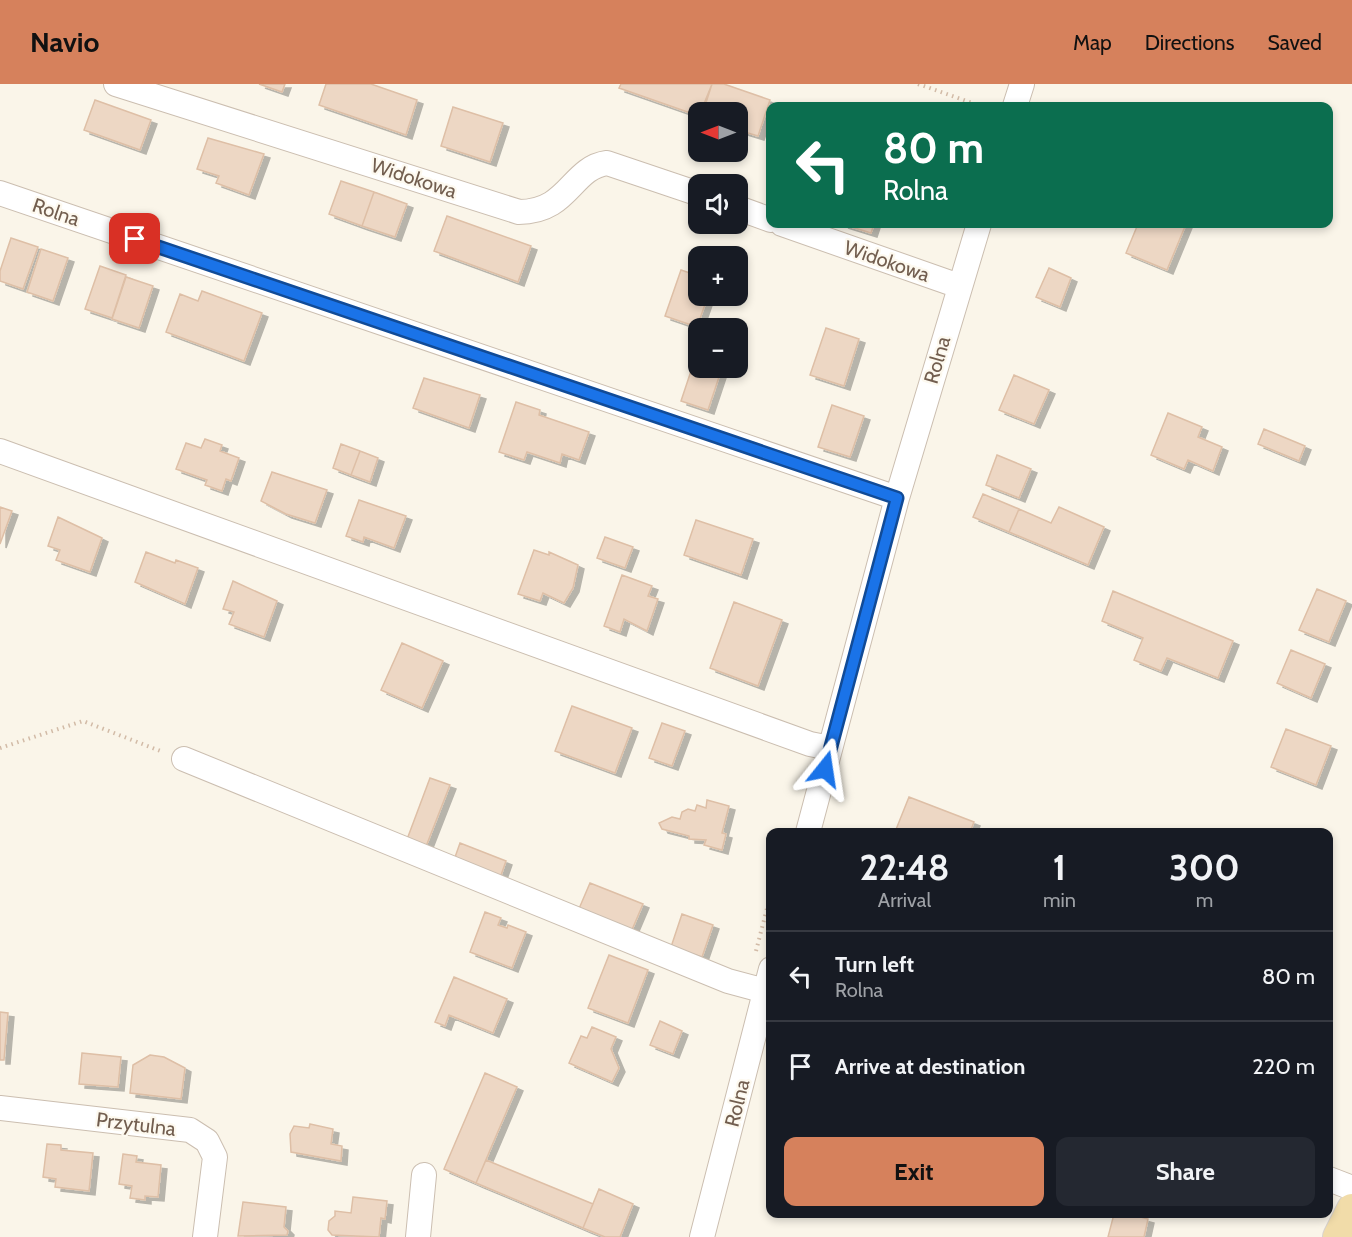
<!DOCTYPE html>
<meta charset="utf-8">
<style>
:root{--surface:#171b24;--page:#242831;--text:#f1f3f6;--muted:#9ea1a6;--line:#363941;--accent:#d6815c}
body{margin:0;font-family:Cabin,sans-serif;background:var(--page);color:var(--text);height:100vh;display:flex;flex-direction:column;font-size:22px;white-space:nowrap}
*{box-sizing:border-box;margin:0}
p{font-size:20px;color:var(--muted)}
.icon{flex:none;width:33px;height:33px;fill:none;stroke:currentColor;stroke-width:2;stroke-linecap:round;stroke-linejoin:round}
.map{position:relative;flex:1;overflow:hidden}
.side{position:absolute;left:766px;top:744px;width:567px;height:390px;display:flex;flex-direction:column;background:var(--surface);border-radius:12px;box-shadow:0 3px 9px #0003}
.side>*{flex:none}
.guide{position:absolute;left:766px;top:18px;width:567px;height:126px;border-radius:12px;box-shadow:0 3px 9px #0003;background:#0b6e4f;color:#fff;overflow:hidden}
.needle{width:39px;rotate:270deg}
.fabs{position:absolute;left:688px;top:18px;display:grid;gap:12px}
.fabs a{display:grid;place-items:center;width:60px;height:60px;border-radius:12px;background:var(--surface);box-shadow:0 3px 9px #0003;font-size:30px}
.pin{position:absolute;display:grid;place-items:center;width:51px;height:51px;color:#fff;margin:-26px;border-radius:12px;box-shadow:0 3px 9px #0006}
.me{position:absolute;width:66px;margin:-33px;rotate:15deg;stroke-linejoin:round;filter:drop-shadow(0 0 4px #0008)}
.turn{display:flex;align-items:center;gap:21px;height:126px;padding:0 18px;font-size:27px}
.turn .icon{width:78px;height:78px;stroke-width:2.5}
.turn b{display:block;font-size:42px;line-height:51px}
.eta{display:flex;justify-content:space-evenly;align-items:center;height:102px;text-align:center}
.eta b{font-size:36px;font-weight:700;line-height:42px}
.primary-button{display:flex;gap:12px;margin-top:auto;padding:12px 18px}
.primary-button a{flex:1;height:69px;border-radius:12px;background:var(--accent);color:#111;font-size:24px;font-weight:700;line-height:69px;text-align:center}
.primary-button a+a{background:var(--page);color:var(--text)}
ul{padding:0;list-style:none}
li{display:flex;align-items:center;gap:18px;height:90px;padding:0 18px;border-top:2px solid var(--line)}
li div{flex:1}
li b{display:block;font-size:22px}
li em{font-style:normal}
header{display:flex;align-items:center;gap:36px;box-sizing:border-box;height:84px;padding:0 30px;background:var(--accent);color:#111}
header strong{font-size:28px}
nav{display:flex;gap:33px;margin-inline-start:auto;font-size:21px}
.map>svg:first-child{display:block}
</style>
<header>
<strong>Navio</strong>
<nav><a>Map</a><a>Directions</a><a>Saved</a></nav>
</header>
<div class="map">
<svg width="1352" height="1153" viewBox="0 0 1352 1153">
<defs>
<filter id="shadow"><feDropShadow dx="6" dy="4" stdDeviation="0" flood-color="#0004"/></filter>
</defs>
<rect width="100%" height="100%" fill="#faf5e9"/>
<path fill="#edd7c4" stroke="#debfa6" stroke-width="1.5" filter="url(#shadow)" d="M259 0H285L282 8Z
M326 0H371L417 16 406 51 319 21Z
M621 0H712L699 32 619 4Z
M712 0H724L770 16 758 52 738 46V28H703Z
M95 16 151 36 140 66 84 46Z
M453 23 503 39 490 78 441 62Z
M208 54 264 70 249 111 216 99 219 92 197 85Z
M341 97 374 108 362 142 329 130Z
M374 108 407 120 395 153 362 142Z
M447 132 531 162 518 198 434 167Z
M842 140H874L871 149Z
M1138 140H1186L1167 186 1126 169Z
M11 154 38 163 23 205 0 197V187Z
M41 165 68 174 53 217 27 208Z
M100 182 126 191 112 234 85 225Z
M1049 184 1071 194 1060 223 1036 213Z
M681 186 699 192V212H708L697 243 665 232Z
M126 193 153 202 139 244 112 235Z
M202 207 262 229 244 277 166 248 180 210 198 217Z
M826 244 859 255 844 302 810 291Z
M695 275 699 276V284H722L708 326 681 317Z
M1014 291 1049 306 1034 340 999 326Z
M424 294 480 311 469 344 413 324Z
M516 318 540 326 539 331 589 348 579 376 562 370 560 379 527 368 524 376 499 368Z
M832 321 864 332 850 373 818 363Z
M1168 329 1202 343 1198 353 1222 363 1213 387 1188 376 1184 385 1151 371Z
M1264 345 1305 362 1299 377 1258 360Z
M205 355 222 361 220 367 239 374 231 397 226 395 222 407 205 401 207 396 176 385 186 359 201 364Z
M341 360 360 367 351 391 333 384Z
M360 367 378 374 370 398 351 391Z
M997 371 1031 385 1019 414 986 401Z
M272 388 327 406 315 439 286 430 261 417Z
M983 410 1019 425 1009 448 973 433Z
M359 416 406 432 394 464 364 453 363 458 346 452Z
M0 423 12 427 0 460Z
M1059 423 1104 443 1088 481 1009 448 1019 425 1051 439Z
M58 433 102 454 90 488 56 476 60 466 48 462Z
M696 436 753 455 741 491 684 471Z
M605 453 633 463 625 484 597 474Z
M534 466 549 471V468L578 481 573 504 564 519 543 509 540 517 518 510Z
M146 468 175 479 176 476 198 484 185 520 135 498Z
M622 491 652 502 648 512 658 515 647 547 624 535 620 548 604 542Z
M233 497 277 517 264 553 229 540 234 528 223 525Z
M1317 505 1346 517 1329 558 1299 546Z
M1113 507 1233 557 1218 594 1167 574 1161 587 1134 576 1143 554 1102 537Z
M734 518 782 536 758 602 710 584Z
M402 559 443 577 422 624 381 606Z
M1291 566 1325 580 1311 614 1277 599Z
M572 622 632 644 615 689 555 667Z
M662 639 685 647 672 682 649 674Z
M1286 645 1331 662 1316 701 1271 683Z
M430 694 450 701 425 765 406 758Z
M909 713 974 738 970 748H895Z
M707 716 729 722 722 749 726 750 722 766 704 761 706 756 689 755V752L662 745 659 739 672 733 680 735 682 728 688 725 695 727 697 721 706 724Z
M460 759 506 777 500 794 454 776Z
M590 799 643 820 631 848 578 827Z
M485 828 501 834 498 841 507 844 508 841 526 848 512 884 470 868Z
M682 830 713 841 702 873 671 863Z
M609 871 648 886 628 939 588 924Z
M454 893 507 915 493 949 449 931 445 942 435 938Z
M0 928 8 929 4 976H0Z
M660 937 682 947 673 970 650 961Z
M592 943 616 953 611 965 619 984 612 998 569 979 581 952 587 954Z
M82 969 121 973 118 1003 79 1000Z
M150 971 164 973 185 984 181 1015 130 1009 133 981Z
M485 989 517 1003 476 1099 444 1085Z
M310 1040 333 1045 331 1060 342 1062 341 1077 291 1068 290 1050 294 1042 309 1044Z
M47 1060 61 1061V1066L93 1069 89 1107 55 1103 56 1095 43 1093Z
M123 1070 137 1072 136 1078 161 1081 158 1113 145 1112V1116L130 1114 132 1102 119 1100Z
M486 1076 593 1120 583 1144 476 1099Z
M599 1105 633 1120 620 1153H605L583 1144Z
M353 1113 387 1117 385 1135 381 1134 379 1153 332 1151 328 1146 329 1137 335 1132V1127L351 1129Z
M243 1118 286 1123 284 1143 288 1147 287 1151 238 1152Z
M1114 1130H1129L1148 1135 1144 1153H1108Z"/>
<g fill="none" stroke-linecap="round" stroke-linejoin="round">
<defs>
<path id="minor" d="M116 0 519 128C569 128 571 84 607 79L699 110
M1015 22 1022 0
M0 109 897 414
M738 124 771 136
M782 140 959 202
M0 367 810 660 830 664
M184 675 728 897 765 907
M808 748 897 414 979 140
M0 1024 190 1046 207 1057 215 1073 205 1153
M1329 1095 1352 1104
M418 1153 424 1091
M702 1153 771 885"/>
<path id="major" d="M1338 1153 1352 1125"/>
</defs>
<use href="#minor" stroke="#cbbeb0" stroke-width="26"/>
<use href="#major" stroke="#d8d2ce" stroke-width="32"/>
<path stroke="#d2bba7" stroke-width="4" stroke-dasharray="1.5 4.5" stroke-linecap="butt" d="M918 0 981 22
M0 664 83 637 163 668
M756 867 771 809"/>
<use href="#minor" stroke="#fff" stroke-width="24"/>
<use href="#major" stroke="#f1dca9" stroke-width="30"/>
</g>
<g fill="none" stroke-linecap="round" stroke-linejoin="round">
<defs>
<path id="route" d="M135 155 897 414 825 685"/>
</defs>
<use href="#route" stroke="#114b97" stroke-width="15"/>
<use href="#route" stroke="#1a73e8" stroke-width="10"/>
</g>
<g text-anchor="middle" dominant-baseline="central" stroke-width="4.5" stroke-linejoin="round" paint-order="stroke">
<g font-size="20" fill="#725e4f" stroke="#fdf9ef">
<text transform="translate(414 94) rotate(18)">Widokowa</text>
<text transform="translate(56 128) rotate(19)">Rolna</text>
<text transform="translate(887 177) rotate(19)">Widokowa</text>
<text transform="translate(937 276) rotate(-74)">Rolna</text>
<text transform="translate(737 1019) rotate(-76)">Rolna</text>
<text transform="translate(136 1040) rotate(7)">Przytulna</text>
</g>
</g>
</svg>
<div class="fabs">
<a><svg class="needle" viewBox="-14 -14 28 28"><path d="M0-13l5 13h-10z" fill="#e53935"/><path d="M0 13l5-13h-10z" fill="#9ea1a6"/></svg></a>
<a><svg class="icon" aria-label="sound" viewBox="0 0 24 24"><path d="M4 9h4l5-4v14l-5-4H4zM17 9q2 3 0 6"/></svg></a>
<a>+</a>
<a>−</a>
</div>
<div class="pin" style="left:135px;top:155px;background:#d93025"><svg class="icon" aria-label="arrive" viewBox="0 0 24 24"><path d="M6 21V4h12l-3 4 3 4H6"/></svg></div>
<svg class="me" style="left:825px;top:685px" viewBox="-20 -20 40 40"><path d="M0-17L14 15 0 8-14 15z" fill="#1a73e8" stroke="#fff" stroke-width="4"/></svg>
<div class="guide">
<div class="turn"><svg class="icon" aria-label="left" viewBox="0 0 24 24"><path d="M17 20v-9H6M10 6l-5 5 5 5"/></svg><div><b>80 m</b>Rolna</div></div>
</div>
<section class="side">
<div class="eta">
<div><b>22:48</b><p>Arrival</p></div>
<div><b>1</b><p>min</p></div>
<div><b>300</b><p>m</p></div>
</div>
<ul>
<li><svg class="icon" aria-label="left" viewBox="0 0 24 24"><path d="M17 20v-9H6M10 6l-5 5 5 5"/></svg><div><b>Turn left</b><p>Rolna</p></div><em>80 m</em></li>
<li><svg class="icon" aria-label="arrive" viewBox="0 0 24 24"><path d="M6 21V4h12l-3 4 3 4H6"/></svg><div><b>Arrive at destination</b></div><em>220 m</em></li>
</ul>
<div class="primary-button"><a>Exit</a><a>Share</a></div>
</section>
</div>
